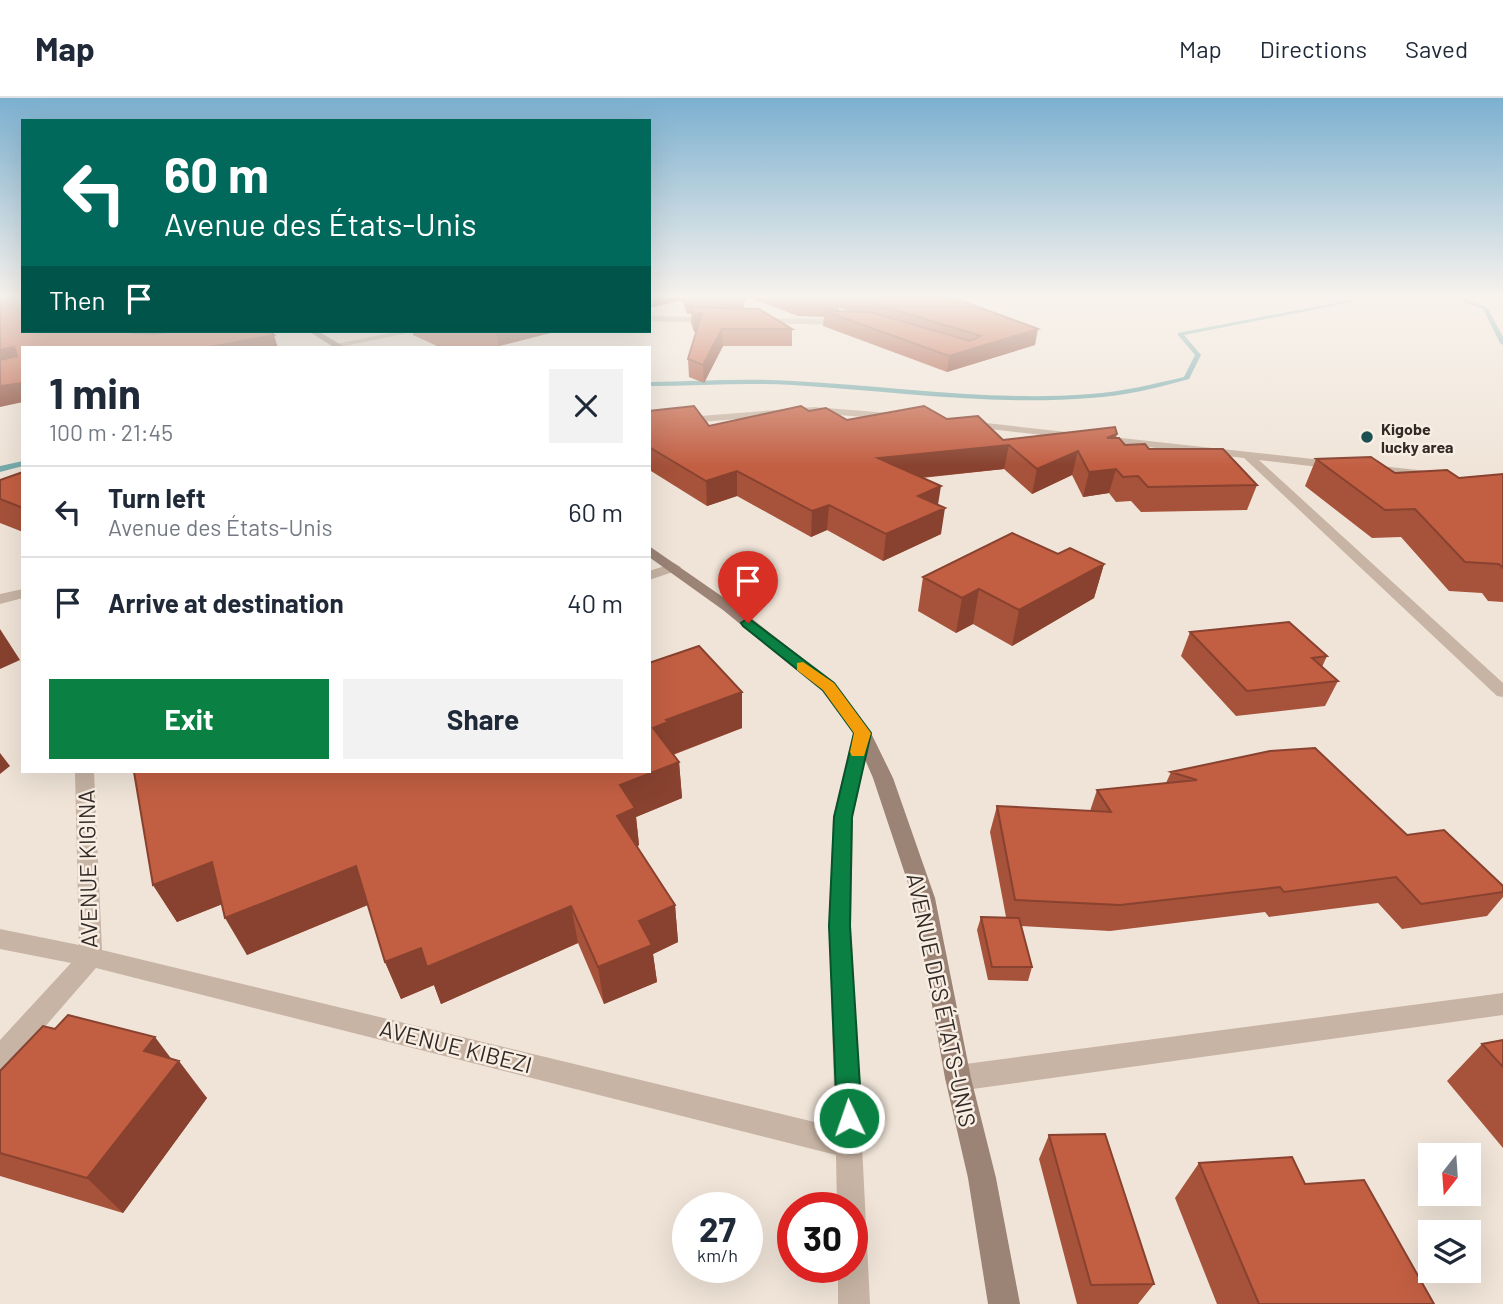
<!DOCTYPE html>
<meta charset="utf-8">
<style>
:root{--surface:#fff;--page:#f2f2f3;--text:#1f2937;--muted:#747a83;--line:#e0e1e3;--accent:#0b8043}
body{margin:0;font-family:Barlow,sans-serif;background:var(--page);color:var(--text);height:100vh;display:flex;flex-direction:column;font-size:26px;white-space:nowrap}
*{box-sizing:border-box;margin:0}
p{font-size:23px;color:var(--muted)}
.icon{flex:none;width:38px;height:38px;fill:none;stroke:currentColor;stroke-width:2;stroke-linecap:round;stroke-linejoin:round}
.map{position:relative;flex:1;overflow:hidden}
.side{position:absolute;left:21px;top:248px;width:630px;height:427px;display:flex;flex-direction:column;background:var(--surface);border-radius:0px;box-shadow:0 7px 28px #0002}
.side>*{flex:none}
.hud{position:absolute;left:21px;top:21px;width:630px;height:214px;border-radius:0px;box-shadow:0 7px 28px #0002;background:#00695c;color:#fff;overflow:hidden}
.needle{width:46px;rotate:197deg}
.controls{position:absolute;left:1418px;top:1045px;display:grid;gap:14px}
.controls a{display:grid;place-items:center;width:63px;height:63px;border-radius:0px;background:var(--surface);box-shadow:0 7px 28px #0002;font-size:35px}
.speed{position:absolute;left:672px;top:1094px;display:flex;gap:14px;font-size:35px;font-weight:700;text-align:center}
.speed>*{display:grid;place-content:center;width:91px;height:91px;border-radius:50%;background:var(--surface);box-shadow:0 7px 28px #0002;line-height:1}
.speed small{font-size:18px;font-weight:400}
.speed .limit{border:10px solid #d22;background:#fff;color:#111}
.pin{position:absolute;display:grid;place-items:center;width:60px;height:60px;color:#fff;margin:-72px -30px;border-radius:50% 50% 50% 0;rotate:-45deg;box-shadow:0 0 7px #0007}
.pin .icon{rotate:45deg}
.me{position:absolute;width:77px;margin:-38px;rotate:357deg;stroke-linejoin:round;filter:drop-shadow(0 0 5px #0008)}
.turn{display:flex;align-items:center;gap:24px;height:147px;padding:0 28px;font-size:32px}
.turn .icon{width:91px;height:91px;stroke-width:2.5}
.turn b{display:block;font-size:49px;line-height:60px}
.then{display:flex;align-items:center;height:66px;padding:0 28px;background:#0003;gap:14px;font-size:26px}
.round{display:grid;place-items:center;flex:none;width:74px;height:74px;border-radius:0px;background:var(--page)}
.overview{display:flex;align-items:center;justify-content:space-between;height:119px;padding:0 28px}
h1{font-size:42px;font-weight:700;line-height:52px}
.primary-button{display:flex;gap:14px;margin-top:auto;padding:14px 28px}
.primary-button a{flex:1;height:80px;border-radius:0px;background:var(--accent);color:#fff;font-size:28px;font-weight:700;line-height:80px;text-align:center}
.primary-button a+a{background:var(--page);color:var(--text)}
ul{padding:0;list-style:none}
li{display:flex;align-items:center;gap:21px;height:91px;padding:0 28px;border-top:2px solid var(--line)}
li div{flex:1}
li b{display:block;font-size:26px}
li em{font-style:normal}
header{display:flex;align-items:center;gap:42px;box-sizing:border-box;height:98px;padding:0 35px;background:var(--surface);border-bottom:2px solid var(--line)}
header strong{font-size:33px}
nav{display:flex;gap:38px;margin-inline-start:auto;font-size:24px}
.map>svg:first-child{display:block}
</style>
<header>
<strong>Map</strong>
<nav><a>Map</a><a>Directions</a><a>Saved</a></nav>
</header>
<div class="map">
<svg width="1503" height="1206" viewBox="0 0 1503 1206">
<rect width="100%" height="100%" fill="#f0e4d8"/>
<g fill="none" stroke-linecap="round" stroke-linejoin="round">
<path fill="#78abac" fill-rule="evenodd" d="M1366 199H1378L1184 237 1201 257 1189 281C1157 290 1124 298 1090 300 991 308 892 293 793 287 745 284 697 288 649 288V284C697 283 745 280 793 283 892 288 991 304 1090 296 1122 294 1153 286 1184 279L1195 257 1178 237V235Z
M1449 199H1457L1487 209 1503 239V247L1500 245 1483 211Z
M23 363V368L0 374V368Z"/>
<path fill="#c7b4a4" fill-rule="evenodd" d="M674 465 681 469 679 472 649 482V473Z"/>
<path fill="#c7b4a4" fill-rule="evenodd" d="M649 218 712 219 716 222 712 225 649 223Z
M758 220 845 221 849 224 845 227 755 225Z
M401 233H418L335 250 331 247Z
M814 309 901 316 906 319 901 322 814 315 649 328V322Z
M967 323 1340 364 1342 367 1336 371 1259 362 1503 585V599L1497 598 1244 360 963 328 962 326Z
M1371 367 1427 373 1433 377 1427 381 1367 374V368Z
M23 491V500L0 506V496Z
M862 629 871 635 853 719 851 828 870 1206H838V1169H852V1110H837L836 1057 96 870 9 970 0 973V942L71 865 0 851V831L79 847 75 674H94L102 852 835 1029 829 828 833 719 853 635Z
M1503 895V917L958 993 949 989 945 980 949 971 958 967Z"/>
<path fill="#9b8376" fill-rule="evenodd" d="M308 233H318L346 250H335Z
M649 448 733 506 834 585 871 635 893 680 935 800 971 980 996 1080 1020 1206H988L968 1080 945 980 913 800 873 680 854 636 822 593 723 512 649 459Z"/>
</g>
<path fill="#a7523a" fill-rule="evenodd" d="M649 199H951L1035 247 947 274 823 228 824 219 798 218 747 199 744 205V210L792 231V248H723L704 285 689 279 688 261 696 233 694 234 691 225V216H687L682 202 649 210ZM839 210 850 213H839Z
M413 233H558L499 248H437L413 237Z
M649 313 709 328 809 313 847 322 947 321 1003 342 1117 336 1116 340 1125 347 1149 351 1257 387 1247 412 1141 414 1131 403 1116 404 1109 395 1083 399 1072 377 1032 396 1004 371 922 380 941 436 883 463 827 432 811 439 737 398 707 408 651 373H649Z
M1316 361 1395 375 1459 380 1503 376V504L1488 503 1482 495 1449 493 1401 439 1372 440 1305 388Z
M23 374V434L0 425V382Z
M1058 456 1104 466 1094 500 1012 548 973 526 956 535 918 513 923 479Z
M1190 534 1327 558 1322 569 1338 583 1325 608 1236 618 1181 558Z
M742 594V630L673 657 679 664 682 700 636 719 639 747 637 749 675 807 678 844 653 856 657 884 604 906 578 845 441 906 434 887 401 901 385 864 368 807 247 857 222 806 177 824 153 787 649 674Z
M1171 674 1407 737 1503 788V799L1487 818 1402 831 1378 805 1269 819 1265 814 1110 833 1021 828 1032 869 1028 883 988 882 977 832 981 819H1006L990 734 997 708 1090 713 1097 692 1166 685Z
M1503 942V1050L1447 983 1482 946Z
M171 961 207 1000 123 1115 0 1078V973Z
M1049 1037 1154 1186 1138 1206H1077L1039 1061Z
M1199 1065 1305 1086 1434 1206H1217L1175 1100Z"/>
<path fill="#88422f" d="M649 199H682V202L649 210Z
M740 199H747L744 205V203L739 202Z
M702 215V231L694 234V217Z
M722 231 723 248 704 285 703 267Z
M1038 231 1035 247 947 274 949 258Z
M133 233H220L141 247 132 235Z
M496 233H558L499 248Z
M274 237 278 250H205Z
M14 249 23 266 0 271V252Z
M23 285V304L0 309V288Z
M1009 347 1004 371 875 384 878 360Z
M650 349 651 373H649Z
M1078 353 1072 377 1032 396 1037 371Z
M1116 371 1109 395 1083 399 1089 374Z
M737 373V398L707 408 706 383Z
M941 388 937 413 918 398Z
M829 407 827 432 811 439 812 413Z
M945 410 941 436 883 463 886 436Z
M1104 466 1094 500 1012 548 1019 512Z
M979 491 973 526 956 535 962 500Z
M0 531 20 562 0 571Z
M742 594V630L671 657 653 630 666 622Z
M0 655 10 668 0 676Z
M679 664 682 700 636 719 639 747 622 755 617 718 620 687Z
M212 764 233 802 177 824 153 787Z
M356 768 372 805 247 857 225 820Z
M675 807 678 844 653 856 657 884 604 906 598 869 639 823Z
M571 808 578 845 441 906 434 887 401 901 385 864 421 850Z
M155 939 176 967 179 963 207 1000 123 1115 87 1080 144 953Z"/>
<path fill="#c25f43" stroke="#88422f" stroke-width="2" d="M0 199H23V233H133L132 235 155 236 172 233H269L274 237 205 250H23V285L0 288V262L17 258 14 249 0 252Z
M686 199H740L744 203 687 201Z
M786 199H822L839 204H798Z
M852 199H951L1038 231 949 258 824 213 870 214 970 243 981 238Z
M690 209 759 211 792 231H722L703 267 688 261 702 215 694 217Z
M694 308 709 328 801 308 809 313 826 310 847 322 924 308 947 321 978 318 1003 342 1115 329 1117 336 1107 340H1119L1125 347 1145 346 1149 351H1223L1257 387 1148 389 1138 378 1123 379 1116 371 1089 374 1078 353 1037 371 1009 347 878 360 941 388 918 398 945 410 886 436 829 407 812 413 737 373 706 383 649 349V313Z
M1371 359 1395 375 1447 372 1459 380 1503 376V470L1499 466 1465 464 1415 411 1385 412 1316 361Z
M23 374V410L0 401V382Z
M1012 435 1058 456 1070 450 1104 466 1019 512 979 491 962 500 923 479Z
M1289 524 1327 558 1312 560 1338 583 1247 593 1190 534Z
M699 548 742 594 666 622 668 624 653 630 679 664 620 687 635 710 617 718 675 807 639 823 652 847 598 869 571 808 427 869 421 850 385 864 356 768 225 820 212 764 153 787 134 674H649V565Z
M1315 650 1407 737 1444 732 1503 788V794L1421 806 1396 779 1284 794 1280 789 1120 807 1015 802 997 708 1111 714 1097 692 1197 682 1171 674 1270 653Z
M981 819 1019 820 1032 869H992Z
M68 917 155 939 144 953 179 963 87 1080 0 1055V973L43 928 55 931Z
M1503 942V969L1482 946Z
M1105 1036 1154 1186 1091 1187 1049 1037Z
M1292 1059 1305 1086 1364 1082 1434 1206H1259L1199 1065Z"/>
<linearGradient id="sky" x2="0" y2="1"><stop stop-color="#7bb0d0"/><stop offset="0.54" stop-color="#f8f3ed"/><stop offset="1" stop-color="#f8f3ed" stop-opacity="0"/></linearGradient>
<rect width="1503" height="368" fill="url(#sky)"/>
<path fill="#0b8043" stroke="#07532c" stroke-width="2" d="M748 520 834 585 871 635 852 719 850 828 862 1020 858 1028 849 1032 840 1028 837 1020 829 828 834 719 854 635 823 592 743 528 741 525Z"/>
<path fill="#f59e0b" d="M803 564 834 585 868 631 871 635 864 658H852L850 654 854 635 823 592 797 572V565Z"/>
<circle fill="#1d5053" stroke="#f8eee4" stroke-width="2.5" cx="1367" cy="339" r="7"/>
<g text-anchor="middle" dominant-baseline="central" stroke-width="5" stroke-linejoin="round" paint-order="stroke">
<g font-size="16" font-weight="bold" fill="#332a26" stroke="#f8eee4" text-anchor="start">
<text x="1381" y="330">Kigobe<tspan x="1381" dy="18">lucky area</tspan></text>
</g>
<g font-size="23" fill="#332a26" stroke="#f8eee4">
<text transform="translate(87 771) rotate(-91)">AVENUE KIGINA</text>
<text transform="translate(942 902) rotate(78)">AVENUE DES ÉTATS-UNIS</text>
<text transform="translate(456 948) rotate(14)">AVENUE KIBEZI</text>
</g>
</g>
</svg>
<div class="controls">
<a><svg class="needle" viewBox="-14 -14 28 28"><path d="M0-13l5 13h-10z" fill="#e53935"/><path d="M0 13l5-13h-10z" fill="#747a83"/></svg></a>
<a><svg class="icon" aria-label="layers" viewBox="0 0 24 24"><path d="M12 4l9 5-9 5-9-5zM3 14l9 5 9-5"/></svg></a>
</div>
<div class="speed"><div>27<small>km/h</small></div><div class="limit">30</div></div>
<div class="pin" style="left:748px;top:525px;background:#d93025"><svg class="icon" aria-label="arrive" viewBox="0 0 24 24"><path d="M6 21V4h12l-3 4 3 4H6"/></svg></div>
<svg class="me" style="left:849px;top:1020px" viewBox="-20 -20 40 40"><circle r="17" fill="#0b8043" stroke="#fff" stroke-width="3"/><path d="M0-11L8 9 0 5-8 9z" fill="#fff"/></svg>
<div class="hud">
<div class="turn"><svg class="icon" aria-label="left" viewBox="0 0 24 24"><path d="M17 20v-9H6M10 6l-5 5 5 5"/></svg><div><b>60 m</b>Avenue des États-Unis</div></div>
<div class="then">Then<svg class="icon" aria-label="arrive" viewBox="0 0 24 24"><path d="M6 21V4h12l-3 4 3 4H6"/></svg></div>
</div>
<section class="side">
<div class="overview"><div><h1>1 min</h1><p>100 m · 21:45</p></div><a class="round"><svg class="icon" aria-label="close" viewBox="0 0 24 24"><path d="M6 6l12 12M18 6L6 18"/></svg></a></div>
<ul>
<li><svg class="icon" aria-label="left" viewBox="0 0 24 24"><path d="M17 20v-9H6M10 6l-5 5 5 5"/></svg><div><b>Turn left</b><p>Avenue des États-Unis</p></div><em>60 m</em></li>
<li><svg class="icon" aria-label="arrive" viewBox="0 0 24 24"><path d="M6 21V4h12l-3 4 3 4H6"/></svg><div><b>Arrive at destination</b></div><em>40 m</em></li>
</ul>
<div class="primary-button"><a>Exit</a><a>Share</a></div>
</section>
</div>
